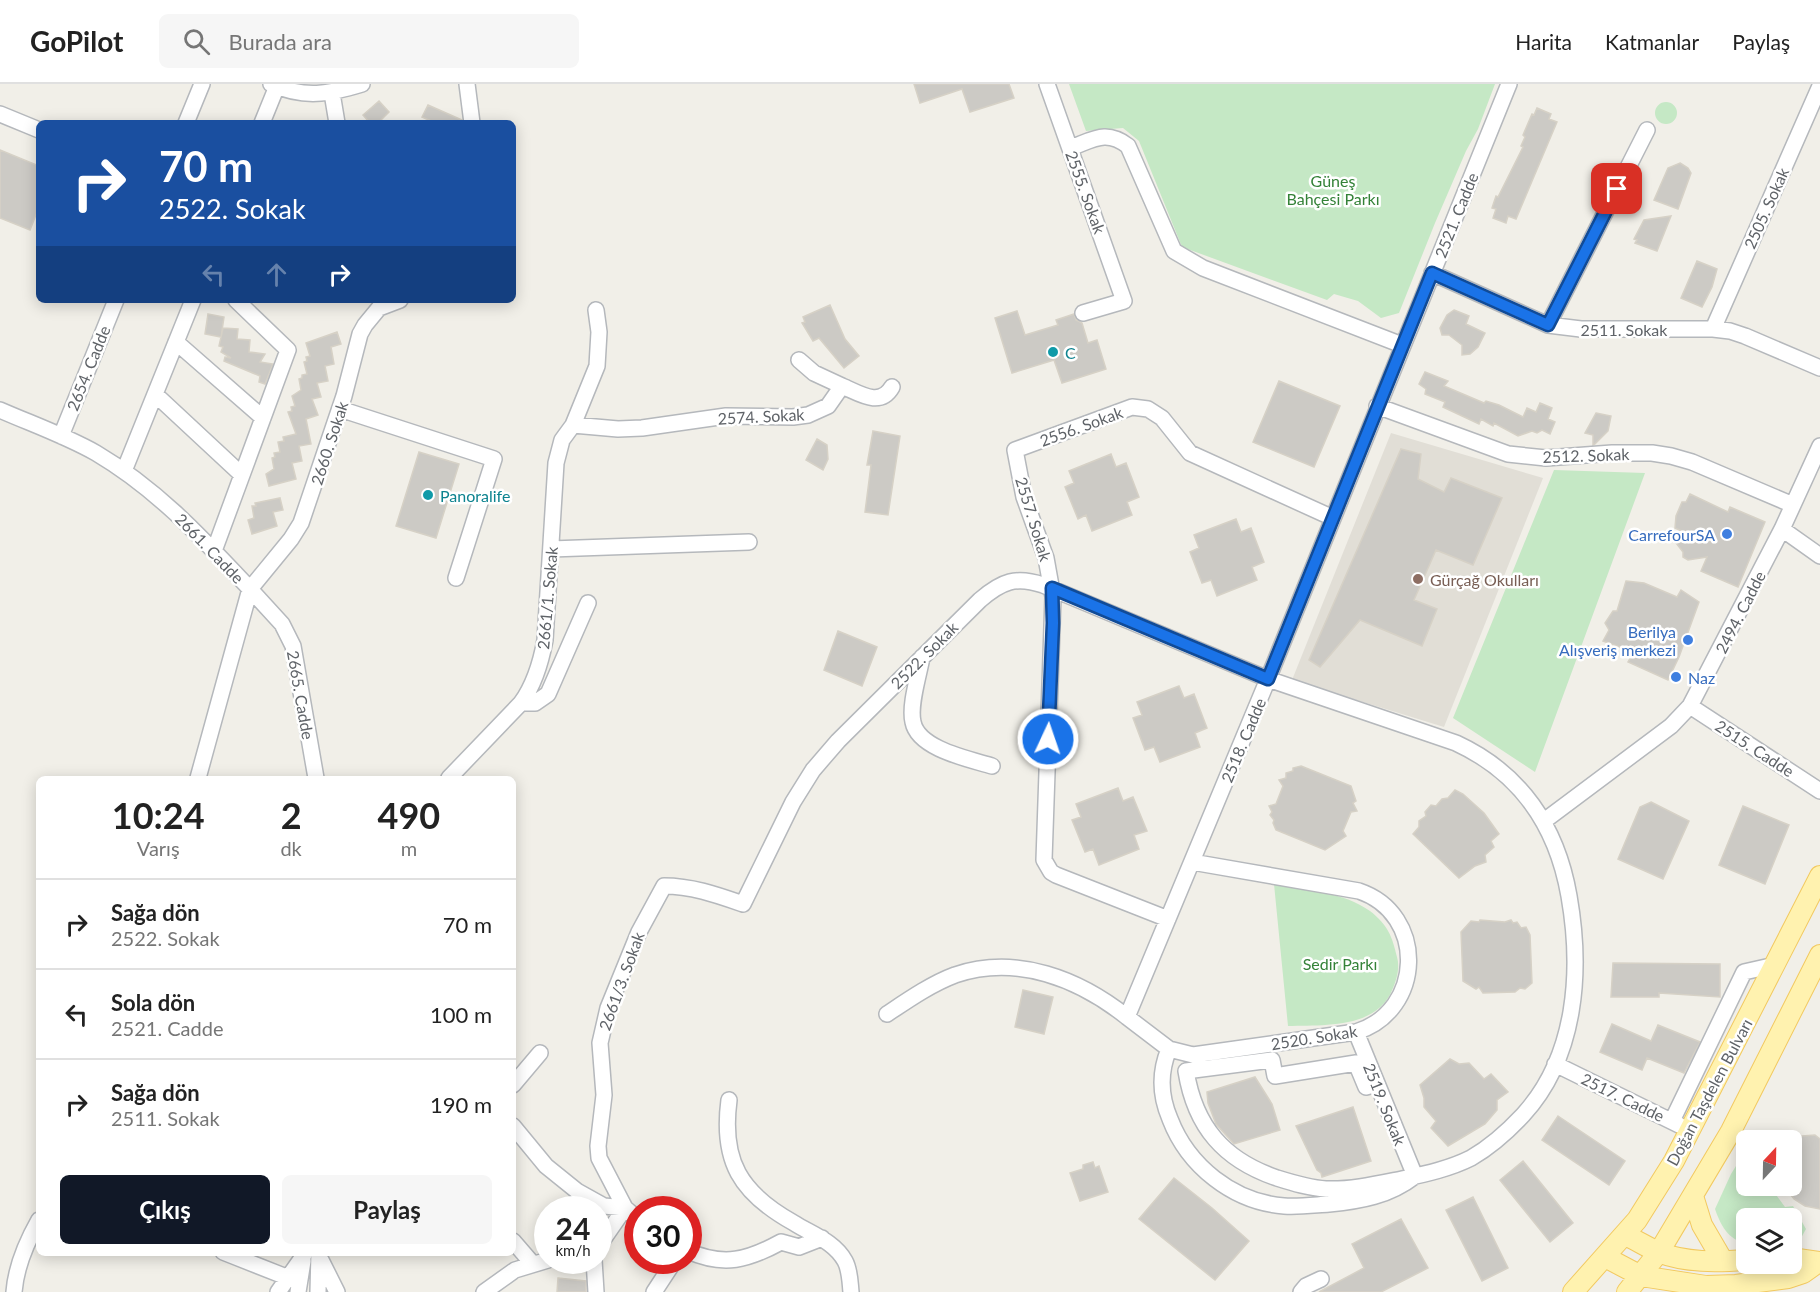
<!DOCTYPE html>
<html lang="tr">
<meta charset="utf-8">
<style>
:root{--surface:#fff;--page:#f6f6f6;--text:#222;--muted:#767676;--line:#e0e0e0;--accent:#111827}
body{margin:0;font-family:Lato,sans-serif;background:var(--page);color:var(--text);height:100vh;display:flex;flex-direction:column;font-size:22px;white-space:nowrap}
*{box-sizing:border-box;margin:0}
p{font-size:20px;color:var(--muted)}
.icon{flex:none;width:33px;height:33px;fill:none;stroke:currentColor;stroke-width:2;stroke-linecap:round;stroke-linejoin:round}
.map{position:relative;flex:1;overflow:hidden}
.drawer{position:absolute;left:36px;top:692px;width:480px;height:480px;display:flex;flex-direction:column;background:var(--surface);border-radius:9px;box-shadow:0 3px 15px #0003}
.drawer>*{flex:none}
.banner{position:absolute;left:36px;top:36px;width:480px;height:183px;border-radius:9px;box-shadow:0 3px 15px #0003;background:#1a4fa0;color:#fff;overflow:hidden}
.needle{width:39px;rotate:22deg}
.controls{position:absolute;left:1736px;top:1046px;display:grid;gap:12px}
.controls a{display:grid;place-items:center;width:66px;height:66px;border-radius:9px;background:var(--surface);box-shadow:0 3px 15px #0003;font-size:30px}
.speed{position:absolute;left:534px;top:1112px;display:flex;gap:12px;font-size:30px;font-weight:700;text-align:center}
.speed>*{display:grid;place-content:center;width:78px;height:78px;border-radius:50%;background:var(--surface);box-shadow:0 3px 15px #0003;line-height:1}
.speed small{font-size:15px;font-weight:400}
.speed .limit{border:9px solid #d22;background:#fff;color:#111}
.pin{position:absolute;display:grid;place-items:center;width:51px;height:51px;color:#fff;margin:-26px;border-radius:12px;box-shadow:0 3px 9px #0006}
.me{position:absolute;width:66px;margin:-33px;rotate:3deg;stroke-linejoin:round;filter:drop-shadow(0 0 4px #0008)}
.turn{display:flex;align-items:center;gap:21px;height:126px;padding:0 24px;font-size:27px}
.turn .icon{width:78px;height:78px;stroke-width:2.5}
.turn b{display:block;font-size:42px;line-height:51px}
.lanes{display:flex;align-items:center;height:57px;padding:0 24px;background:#0003;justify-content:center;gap:30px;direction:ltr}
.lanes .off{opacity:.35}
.eta{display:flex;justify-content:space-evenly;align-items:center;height:102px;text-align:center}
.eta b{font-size:36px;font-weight:700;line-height:42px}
.action{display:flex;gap:12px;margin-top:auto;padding:12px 24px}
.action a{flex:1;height:69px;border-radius:9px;background:var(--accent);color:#fff;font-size:24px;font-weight:700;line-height:69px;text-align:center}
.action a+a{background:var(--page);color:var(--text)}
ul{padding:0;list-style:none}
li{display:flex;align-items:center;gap:18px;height:90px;padding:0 24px;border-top:2px solid var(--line)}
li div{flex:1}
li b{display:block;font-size:22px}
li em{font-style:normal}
header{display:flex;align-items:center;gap:36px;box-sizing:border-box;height:84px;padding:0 30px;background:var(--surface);border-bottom:2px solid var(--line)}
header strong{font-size:28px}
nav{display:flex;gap:33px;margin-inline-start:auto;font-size:21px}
.search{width:420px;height:54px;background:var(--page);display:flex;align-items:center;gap:15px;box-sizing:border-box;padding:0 21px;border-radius:9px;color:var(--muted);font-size:22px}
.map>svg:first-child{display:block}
</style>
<header>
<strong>GoPilot</strong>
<div class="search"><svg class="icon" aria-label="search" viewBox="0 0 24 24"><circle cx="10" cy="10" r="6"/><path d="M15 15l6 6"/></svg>Burada ara</div>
<nav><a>Harita</a><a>Katmanlar</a><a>Paylaş</a></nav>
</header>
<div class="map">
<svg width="1820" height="1208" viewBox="0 0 1820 1208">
<rect width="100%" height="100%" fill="#f1efe8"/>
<path fill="#e1ded6" d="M1391 349 1543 394 1444 643 1292 596Z"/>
<path fill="#c5e8c5" d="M1069 0H1495L1478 45 1466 67 1435 139 1399 229 1381 234 1358 217 1334 210 1327 216 1182 163 1139 57 1123 44 1086 47Z
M1655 29a11 11 0 1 1 22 0a11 11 0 1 1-22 0Z
M1554 386 1645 389 1535 688 1453 634Z
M1274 800C1305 806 1344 808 1370 827 1388 841 1392 852 1397 873 1400 883 1397 895 1393 904 1378 945 1324 941 1288 942Z
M1746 1066V1101H1769L1785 1123 1793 1122 1806 1145 1801 1154 1791 1156V1134H1746V1160C1728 1155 1721 1142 1715 1125L1731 1090Z"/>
<path fill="#cccac5" stroke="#d6d1c6" stroke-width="1.5" d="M914 0H1009L1014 14 970 28 962 5 920 19Z
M379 17 389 28 378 39H370L363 31Z
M428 21 462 36V39H436L422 33Z
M1537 24 1551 30 1549 35 1557 38 1516 135 1508 132 1506 139 1493 134 1496 125 1492 124 1496 112 1498 113 1523 63 1521 62 1525 53 1523 51 1532 30 1534 31Z
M0 66 39 82V123L30 146 0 134Z
M1680 79 1688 84 1691 89 1678 125 1654 116 1668 84Z
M1671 132 1657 167 1635 159 1637 156 1634 155 1644 136Z
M1697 177 1717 185 1712 203 1702 223 1681 214Z
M830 221 845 255 859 272 844 284 819 254 813 257 802 239 805 238 803 233Z
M1454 226 1469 232 1466 240 1485 249 1478 263 1470 270 1462 271V261L1449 251H1442L1440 244 1447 231Z
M1017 227 1025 251 1058 241 1056 236 1074 230 1076 236 1082 239 1088 259 1097 256 1106 285 1062 299 1054 276 1012 289 995 234Z
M208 230 224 233 221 253 205 250Z
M223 244 238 245 237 255 250 256 249 268 265 270 260 278 273 280 265 300 259 298 260 292 224 277 225 273 231 274 221 268 223 263 219 262Z
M337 248 341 260 331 263 334 280 325 282 328 297 317 299 321 313 312 315 318 331 306 335 311 360 299 362 302 377 292 379 296 395 269 402 266 390 274 385 272 374 275 373 274 369 280 368 278 358 284 357 283 353 296 350 288 328 292 327 291 323 295 322 292 312 301 306 299 295 302 294V291L307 290 304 278 307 277 306 273 310 272 306 259Z
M1425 288 1448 297 1444 302 1484 319 1486 317 1499 321 1523 333 1527 324 1536 328 1540 319 1552 324 1548 335 1555 338 1550 350 1542 346 1537 349 1532 347 1518 352 1494 339 1493 342 1481 335 1479 340 1443 323 1445 318 1425 310 1426 305 1419 300Z
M1279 297 1340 322 1314 383 1253 358Z
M1596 329 1611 332 1608 347 1595 360 1593 361V351L1585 349Z
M873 347 900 352 888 431 865 428 871 381H867Z
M817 355 827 361 828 375 823 386 806 376Z
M1401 365 1421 370 1418 395 1444 408 1451 394 1502 414 1473 481 1436 466 1414 516 1437 525 1422 562 1360 536 1320 583 1309 576Z
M419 368 459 380 436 454 396 442Z
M1111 370 1116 383 1126 379 1139 413 1127 418 1132 431 1092 447 1086 431 1078 435 1065 403 1074 399 1069 387Z
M1690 410 1728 428 1730 423 1765 438 1738 503 1701 487 1707 473 1688 476 1683 473V468L1676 459 1688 450 1675 444 1676 432 1682 418H1686Z
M280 414 283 426 273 428 277 442 252 450 248 436 254 434 252 422H256L255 419Z
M1236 435 1241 448 1251 444 1264 478 1252 483 1257 496 1217 512 1211 496 1202 499 1190 468 1199 464 1194 451Z
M1626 497 1644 499 1677 513 1681 506 1699 518 1679 573 1668 596 1628 578 1634 568 1603 557 1609 546 1605 539 1613 527H1617Z
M838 547 877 563 862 602 824 586Z
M1179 602 1184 614 1194 610 1207 644 1195 649 1200 663 1160 678 1154 663 1145 666 1133 634 1142 631 1137 618Z
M1301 682 1351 702 1356 717 1353 719 1357 727 1351 728 1343 747 1346 752 1325 766 1276 746 1273 739 1274 736 1270 731 1272 728 1269 722 1276 720 1283 702 1279 696 1286 694V689L1293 687V684Z
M1118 704 1123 717 1133 713 1147 747 1134 751 1139 765 1099 781 1093 765 1085 768 1072 736 1081 733 1076 720Z
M1455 706 1463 710 1484 729 1499 750 1491 757 1494 763 1485 771 1486 778 1475 782 1459 794 1413 750 1419 743V737L1426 732 1425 728 1431 721 1436 722 1442 715 1448 714Z
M1651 718 1689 737 1663 795 1618 775 1640 723Z
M1743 722 1789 741 1765 800 1719 781Z
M1480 836 1505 838 1511 836 1513 839 1517 838 1521 844 1526 843 1530 851 1532 899 1525 905 1520 904 1515 908 1483 909 1479 903 1476 905 1463 897 1461 848 1471 837 1479 838Z
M1613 879 1720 880V913L1659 909V913H1611Z
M1023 906 1053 913 1044 950 1015 943Z
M1612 940 1651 957 1658 941 1700 958 1684 989 1647 974 1642 986 1600 968Z
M1450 975 1459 980 1469 979 1484 995 1491 990 1508 1008 1497 1016V1026L1485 1040 1448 1062 1431 1044 1436 1037 1424 1023V1014L1420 1001Z
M1255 993 1272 1020 1280 1046 1234 1060 1216 1040 1208 1019 1207 1008Z
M1353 1023 1371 1077 1322 1093 1321 1089 1317 1086 1296 1042Z
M1558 1032 1625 1077 1609 1101 1542 1056Z
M1815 1051 1820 1055V1125L1805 1122 1794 1115 1783 1101H1791V1057L1802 1052Z
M1523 1077 1573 1139 1550 1158 1500 1096Z
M1093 1078 1095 1084 1099 1082 1108 1108 1080 1117 1070 1089 1083 1085V1081Z
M1174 1094 1212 1124 1249 1157 1215 1196 1139 1135Z
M1473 1113 1508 1184 1482 1197 1446 1126Z
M1401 1135 1428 1184 1381 1208H1319L1364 1184 1352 1160Z
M558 1194 586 1197V1208H557Z"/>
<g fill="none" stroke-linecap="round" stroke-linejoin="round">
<defs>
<path id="minor" d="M271 0C305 15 329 10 362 0
M467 0 472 39
M1047 0 1124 217 1083 229
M332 9 337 39
M0 30 39 46
M186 39 202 0
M262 39 277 2
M1070 64C1093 56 1106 45 1128 62L1174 167 1203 184 1402 261
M1432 189 1548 241 1581 245H1713L1730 247 1745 252 1820 284
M1548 241 1647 46
M1713 245 1820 2
M176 258 263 334
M799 276 814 289 842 302
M156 311 242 391
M1377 322 1508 370 1546 374 1612 369H1652L1671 372 1692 378 1793 421
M340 325 494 375 456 494
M0 326C32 340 66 352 96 369 157 405 202 454 250 505L198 694
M573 341 618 345 642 344 726 332 793 333 808 331 828 322 842 302C859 309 880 324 892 303
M61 352 116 216
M124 387 193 216
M1782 445 1820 472
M551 465 749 458
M214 467 288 266 236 216
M922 573C919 591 909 621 913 638 918 665 969 675 992 682
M521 619H535L548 610 588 519
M1690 622 1820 707
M316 694 293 562 282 540 250 505 291 455 301 439 344 312 360 250 365 241 379 224 400 216
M449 694 521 619C534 601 541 578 545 556L556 379 562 356 573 341 597 282 599 248 596 226
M1544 737 1671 642 1690 622 1782 445 1820 362
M1168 835 1056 791 1051 788 1044 776 1053 513 1046 474 1024 413 1015 366 1132 323 1148 325 1162 334 1190 369 1333 434
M887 930C908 916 931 900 955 891 1017 870 1079 895 1127 933
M1356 948 1415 1092C1389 1112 1361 1117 1329 1120 1314 1121 1299 1123 1284 1122 1233 1118 1188 1082 1170 1035 1160 1012 1159 989 1169 965L1127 933 1268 595 1509 0
M1169 965 1193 971 1356 948C1424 927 1427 830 1359 807L1192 778
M1555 980 1679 1041
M513 1001 540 969
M729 1016C721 1077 740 1109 794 1139 811 1150 834 1157 845 1177 850 1186 850 1198 851 1208
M1672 1037 1744 888 1775 881
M513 1042 546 1082 577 1107 604 1122 625 1124 638 1135
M513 1157 532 1179
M598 1163 625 1124 599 1074 598 1062 604 1011 600 959 608 924 639 848 664 802C692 802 717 811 743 820L793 718 813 686 838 657 980 516C1002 497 1016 492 1043 501L1268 595 1456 659C1521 689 1557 743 1569 812 1582 886 1577 972 1523 1031 1508 1047 1490 1063 1471 1074 1449 1085 1425 1090 1402 1095 1377 1100 1351 1106 1326 1105 1309 1104 1293 1099 1277 1094 1224 1076 1195 1043 1186 987L1272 976 1275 992 1356 979 1366 1003 1377 1000
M688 1167C724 1183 748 1176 781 1158L799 1163 822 1154
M223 1168 289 1194
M321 1176 337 1208
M594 1176 596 1208
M14 1208C16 1182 26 1159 39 1136
M278 1208 304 1171
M298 1208 303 1177
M318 1208 319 1168
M484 1208 515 1186 548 1176
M654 1208 675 1176
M1301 1208 1306 1202 1321 1195"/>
<path id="major" d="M1693 1112 1702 1141 1723 1177
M1625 1151C1636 1156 1647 1163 1658 1168 1686 1179 1717 1178 1746 1176
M1605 1173 1641 1192 1706 1202 1736 1201 1788 1194 1803 1189 1817 1179
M1791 1174 1820 1178
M1573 1208 1637 1136 1674 1077 1820 792
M1627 1208 1659 1168 1731 1047 1820 871"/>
</defs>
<use href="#minor" stroke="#b5b8bc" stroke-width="18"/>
<use href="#major" stroke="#f2c960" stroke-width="22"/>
<use href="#minor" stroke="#fff" stroke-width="15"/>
<use href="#major" stroke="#fff2af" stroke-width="20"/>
</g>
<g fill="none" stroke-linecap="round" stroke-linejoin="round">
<defs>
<path id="route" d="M1048 655 1053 539 1052 504 1268 595 1432 189 1548 241 1617 105"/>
</defs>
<use href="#route" stroke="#114b97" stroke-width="15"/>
<use href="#route" stroke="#1a73e8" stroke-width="10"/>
</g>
<g fill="#0f9aa8" stroke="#fff" stroke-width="2">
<circle cx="1053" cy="268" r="6"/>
<circle cx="428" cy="411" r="6"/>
</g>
<g fill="#3f7fe0" stroke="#fff" stroke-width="2">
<circle cx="1727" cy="450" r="6"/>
<circle cx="1688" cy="556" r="6"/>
<circle cx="1676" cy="593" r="6"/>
</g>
<circle fill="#8d6e63" stroke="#fff" stroke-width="2" cx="1418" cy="495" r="6"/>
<g text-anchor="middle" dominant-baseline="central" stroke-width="5" stroke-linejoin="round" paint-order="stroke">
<g font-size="16" fill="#348238" stroke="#fff">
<text x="1333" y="96">Güneş<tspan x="1333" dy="18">Bahçesi Parkı</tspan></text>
<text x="1340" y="879">Sedir Parkı</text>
</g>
<g font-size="16" fill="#5f6368" stroke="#fff">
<text transform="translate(1086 108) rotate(70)">2555. Sokak</text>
<text transform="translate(1766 124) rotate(-66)">2505. Sokak</text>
<text transform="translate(1456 131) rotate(-68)">2521. Cadde</text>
<text x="1624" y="245">2511. Sokak</text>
<text transform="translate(88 284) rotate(-68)">2654. Cadde</text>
<text transform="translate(761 332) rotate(-3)">2574. Sokak</text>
<text transform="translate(1081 342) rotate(-20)">2556. Sokak</text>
<text transform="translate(329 359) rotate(-72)">2660. Sokak</text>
<text transform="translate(1586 371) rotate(-2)">2512. Sokak</text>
<text transform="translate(1034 435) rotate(73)">2557. Sokak</text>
<text transform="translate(210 464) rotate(46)">2661. Cadde</text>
<text transform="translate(547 514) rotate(-85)">2661/1. Sokak</text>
<text transform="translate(1740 528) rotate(-63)">2494. Cadde</text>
<text transform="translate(924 571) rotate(-45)">2522. Sokak</text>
<text transform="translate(301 611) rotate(80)">2665. Cadde</text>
<text transform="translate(1243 656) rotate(-67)">2518. Cadde</text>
<text transform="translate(1755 664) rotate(33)">2515. Cadde</text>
<text transform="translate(621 897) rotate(-70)">2661/3. Sokak</text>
<text transform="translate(1314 953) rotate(-9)">2520. Sokak</text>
<text transform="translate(1709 1008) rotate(-62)">Doğan Taşdelen Bulvarı</text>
<text transform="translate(1623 1013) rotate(26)">2517. Cadde</text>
<text transform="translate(1385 1020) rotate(68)">2519. Sokak</text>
</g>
<g font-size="16" fill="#0d838f" stroke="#fff" text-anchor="start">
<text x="1065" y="268">C</text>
<text x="440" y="411">Panoralife</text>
</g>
<g font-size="16" fill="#366cbe" stroke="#fff" text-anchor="end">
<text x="1715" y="450">CarrefourSA</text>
<text x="1676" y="547">Berilya<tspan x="1676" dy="18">Alışveriş merkezi</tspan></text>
<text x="1688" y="593" text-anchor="start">Naz</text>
</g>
<g font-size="16" fill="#785e54" stroke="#fff" text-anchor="start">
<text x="1430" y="495">Gürçağ Okulları</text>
</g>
</g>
</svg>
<div class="controls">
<a><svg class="needle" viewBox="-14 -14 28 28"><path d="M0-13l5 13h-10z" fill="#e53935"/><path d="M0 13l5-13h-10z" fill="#767676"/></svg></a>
<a><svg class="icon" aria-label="layers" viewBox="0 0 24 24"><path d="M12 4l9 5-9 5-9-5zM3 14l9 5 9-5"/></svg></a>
</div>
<div class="speed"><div>24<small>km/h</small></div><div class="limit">30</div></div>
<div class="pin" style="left:1617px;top:105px;background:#d93025"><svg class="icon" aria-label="arrive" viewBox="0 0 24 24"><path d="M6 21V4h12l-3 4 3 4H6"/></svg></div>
<svg class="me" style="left:1048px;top:655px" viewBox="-20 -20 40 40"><circle r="17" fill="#1a73e8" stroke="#fff" stroke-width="3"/><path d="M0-11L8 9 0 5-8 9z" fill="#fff"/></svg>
<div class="banner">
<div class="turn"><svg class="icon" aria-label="right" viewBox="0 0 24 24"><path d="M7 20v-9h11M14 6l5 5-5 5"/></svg><div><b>70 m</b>2522. Sokak</div></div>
<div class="lanes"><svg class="icon off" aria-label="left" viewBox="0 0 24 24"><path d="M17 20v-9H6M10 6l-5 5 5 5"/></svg><svg class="icon off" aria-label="ahead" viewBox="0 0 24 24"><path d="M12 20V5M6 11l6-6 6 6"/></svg><svg class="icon" aria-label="right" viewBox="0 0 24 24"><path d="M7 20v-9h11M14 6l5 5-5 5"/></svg></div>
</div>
<section class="drawer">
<div class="eta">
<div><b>10:24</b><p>Varış</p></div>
<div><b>2</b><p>dk</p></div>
<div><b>490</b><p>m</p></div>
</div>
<ul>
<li><svg class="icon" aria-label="right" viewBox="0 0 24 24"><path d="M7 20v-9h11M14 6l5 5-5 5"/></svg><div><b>Sağa dön</b><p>2522. Sokak</p></div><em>70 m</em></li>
<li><svg class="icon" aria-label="left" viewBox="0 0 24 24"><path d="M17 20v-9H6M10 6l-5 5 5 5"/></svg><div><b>Sola dön</b><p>2521. Cadde</p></div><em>100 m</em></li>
<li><svg class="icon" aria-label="right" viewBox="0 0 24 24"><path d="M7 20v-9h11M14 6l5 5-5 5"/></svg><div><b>Sağa dön</b><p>2511. Sokak</p></div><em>190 m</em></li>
</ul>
<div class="action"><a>Çıkış</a><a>Paylaş</a></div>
</section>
</div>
